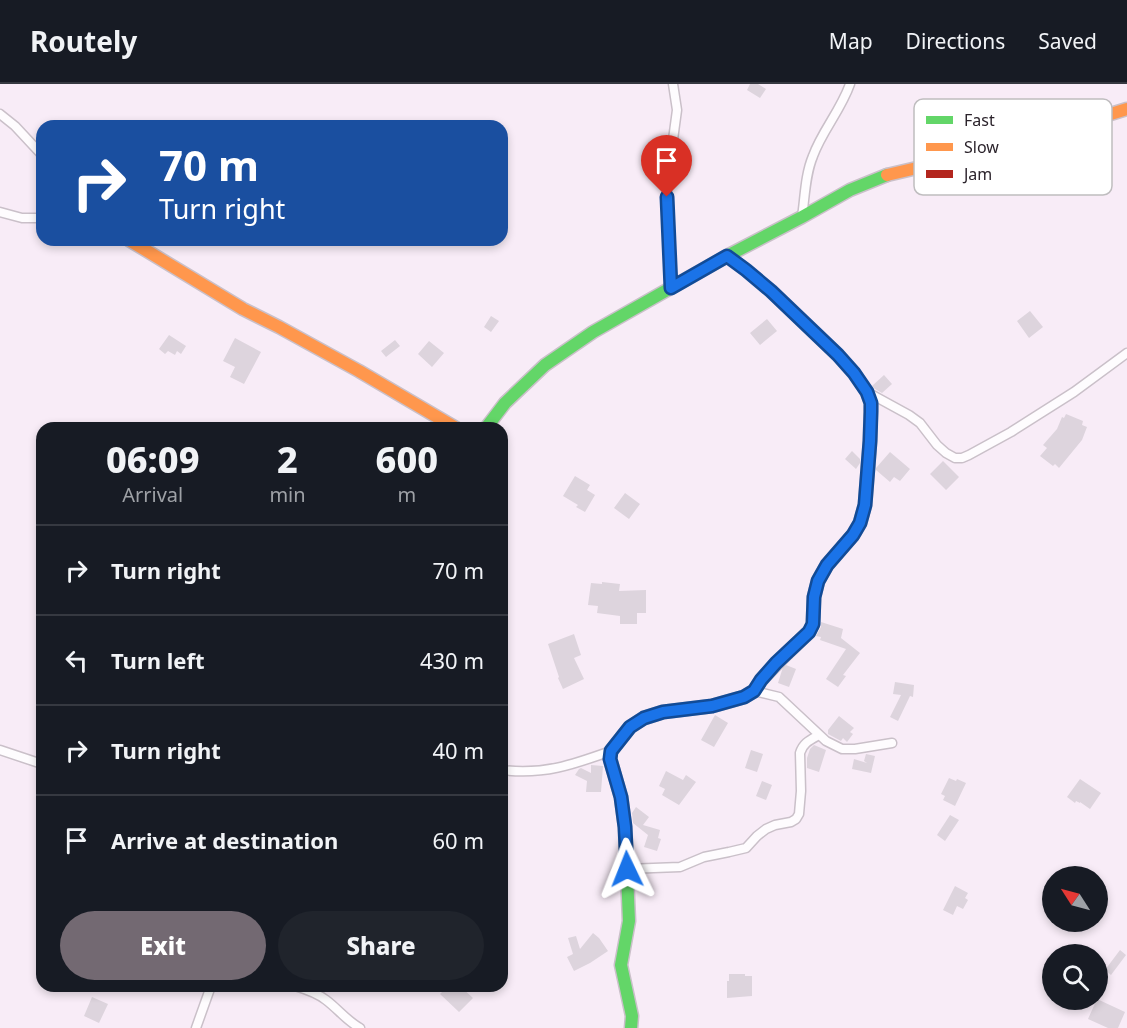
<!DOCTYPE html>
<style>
:root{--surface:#171b24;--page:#20242c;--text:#f1f3f6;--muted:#9ea1a6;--line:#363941;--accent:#736972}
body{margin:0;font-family:"Noto Sans",sans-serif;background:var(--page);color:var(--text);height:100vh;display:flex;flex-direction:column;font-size:22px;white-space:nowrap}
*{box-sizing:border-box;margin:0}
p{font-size:20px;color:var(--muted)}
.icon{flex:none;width:33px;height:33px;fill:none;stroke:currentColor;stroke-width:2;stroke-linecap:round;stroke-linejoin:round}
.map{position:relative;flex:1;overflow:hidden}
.drawer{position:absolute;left:36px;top:338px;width:472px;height:570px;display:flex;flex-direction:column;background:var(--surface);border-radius:18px;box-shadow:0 3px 9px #0003}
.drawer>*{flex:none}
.banner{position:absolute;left:36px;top:36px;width:472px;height:126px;border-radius:18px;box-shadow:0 3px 9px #0003;background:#1a4fa0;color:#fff;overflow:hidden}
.needle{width:39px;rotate:306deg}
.buttons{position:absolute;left:1042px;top:782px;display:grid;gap:12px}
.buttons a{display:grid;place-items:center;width:66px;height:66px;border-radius:50%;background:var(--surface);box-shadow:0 3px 9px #0003;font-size:30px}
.pin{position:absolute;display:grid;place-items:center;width:51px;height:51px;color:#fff;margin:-62px -26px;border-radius:50% 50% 50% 0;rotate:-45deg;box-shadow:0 0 6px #0007}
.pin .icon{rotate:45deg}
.me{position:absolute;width:66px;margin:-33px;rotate:358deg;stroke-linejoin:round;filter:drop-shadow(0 0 4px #0008)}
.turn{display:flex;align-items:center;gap:21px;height:126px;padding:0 24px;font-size:27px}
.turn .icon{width:78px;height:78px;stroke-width:2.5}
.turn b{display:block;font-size:42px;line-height:51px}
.eta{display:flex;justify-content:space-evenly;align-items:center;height:102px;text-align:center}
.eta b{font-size:36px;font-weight:800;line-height:42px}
.primary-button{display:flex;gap:12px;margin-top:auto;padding:12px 24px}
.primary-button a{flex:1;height:69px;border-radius:36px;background:var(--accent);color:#fff;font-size:24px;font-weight:800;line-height:69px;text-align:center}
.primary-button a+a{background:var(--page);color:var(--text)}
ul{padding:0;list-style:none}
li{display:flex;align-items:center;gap:18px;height:90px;padding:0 24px;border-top:2px solid var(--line)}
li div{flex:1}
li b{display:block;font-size:22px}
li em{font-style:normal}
header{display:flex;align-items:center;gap:36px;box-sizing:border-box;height:84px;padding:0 30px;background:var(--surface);border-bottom:2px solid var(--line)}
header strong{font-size:28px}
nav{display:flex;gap:33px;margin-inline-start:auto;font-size:21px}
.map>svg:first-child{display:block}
</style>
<header>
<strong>Routely</strong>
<nav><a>Map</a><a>Directions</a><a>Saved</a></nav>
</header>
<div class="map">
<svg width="1127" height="944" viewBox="0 0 1127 944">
<rect width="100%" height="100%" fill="#f8ecf7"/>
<path fill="#ddd4dd" d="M750 0H758L766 5 760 14 747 6Z
M1030 227 1043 243 1029 254 1017 237Z
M491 232 499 237 491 248 484 243Z
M767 235 777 247 760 261 750 249Z
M169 251 186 262 181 270 177 267 175 271 168 267 165 270 159 265Z
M235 254 261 268 244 300 230 293 235 283 223 277Z
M395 256 400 262 386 273 381 267Z
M429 257 444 269 432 283 418 270Z
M884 291 892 300 882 309 875 305 872 302Z
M1066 330 1083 337 1082 341 1087 343 1082 356 1059 384 1055 380 1053 382 1040 372 1047 364 1043 361 1057 345 1062 333 1064 334Z
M852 367 860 375V379L856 385 845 375Z
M890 368 910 385 900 397 894 393 890 398 876 386V384Z
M943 377 959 393 946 406 930 390Z
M575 392 590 401 587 406 595 411 585 428 576 423 578 421 563 412Z
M625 409 640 420 629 435 614 424Z
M602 498 620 500 619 507 646 506V529H637V540H620V532L597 529 598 522 588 521 591 499 602 500Z
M821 538 843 545 841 554 860 569 843 591 846 592 838 603 826 595 846 565 820 556 821 553 816 552 821 543Z
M574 550 581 571 574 574 584 595 563 605 558 594 559 593 548 560Z
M786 581 796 585 789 603 778 599 783 583Z
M895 598 914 601 913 613 910 612 898 637 890 633 901 611 893 610Z
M715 631 728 639 714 663 701 656Z
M839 632 854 644 850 648 853 650 847 658 843 654 841 657 828 650V646Z
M814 661 826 666 819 688 807 684V674L810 665Z
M751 666 763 670 757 688 745 684Z
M866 670 875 672 871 689 852 685 854 675 867 679 864 677Z
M591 681 603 682 601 708H586L587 697 575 691 579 685 581 684 591 689Z
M666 687 683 696 686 691 696 698 679 721 662 711 665 705 659 702Z
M949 694 956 697 957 695 966 699 955 722 943 716 945 712 941 710Z
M1080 695 1101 709 1090 725 1080 718V719L1076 717 1075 719 1067 713Z
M762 697 772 701 766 716 756 712Z
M636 723 649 733 643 741 660 746 658 754 661 755 657 767 644 763 648 751 633 739 632 729Z
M950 731 959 736 945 757 937 751Z
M955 802 968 809 965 814 968 816 963 825 957 822 953 831 943 826Z
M593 849 599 854 608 867 590 879 574 887 567 873 573 870 568 854 576 852 580 865Z
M1120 866 1126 871 1111 891 1105 886Z
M729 890H745V892H752V912L727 914V897H729Z
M448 902H460L473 914 459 928 440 910Z
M92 913 108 920 99 939 84 932Z
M1097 915 1125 928 1118 944H1108L1088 935Z"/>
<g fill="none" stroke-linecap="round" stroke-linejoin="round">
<defs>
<path id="street" d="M0 30 15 42 42 71
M0 128 22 134H42
M802 133C805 113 805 91 813 72 822 47 841 26 850 0
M727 172 746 185 771 207 838 271 854 289 867 308 909 331 920 339 937 361 946 369 955 374H962L969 371 1011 348 1074 308 1127 269
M671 204 667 125V100L677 26 673 0
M754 607 779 613 826 657 842 665H855L892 659
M0 666 42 680
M502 686C544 691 572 681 611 667
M627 785 680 783 704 773 729 768 746 764 757 752 766 745 775 741 791 738 796 735 799 730 801 707 800 669C803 659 810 656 819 651
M295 902C305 905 317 909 326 916 338 925 347 937 360 944
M196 944 211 902"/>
<path id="fast" d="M486 344 505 319 545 281 593 248 727 172 802 133 850 106 887 91
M631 944 632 932 621 881 629 837 625 743 621 713 610 675 611 667 630 643 644 634 663 628 712 622 744 613 754 607 761 596 787 569"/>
<path id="slow" d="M887 91 998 65 1127 25
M129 156 243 225 279 243 359 287 456 344"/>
<path id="jam" d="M787 569 809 548 813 540 814 513 818 497 827 481 853 451 860 439 865 421 870 357 871 319 867 308"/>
</defs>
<use href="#street" stroke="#cac0c9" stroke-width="11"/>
<use href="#fast" stroke="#cac0c9" stroke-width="15"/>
<use href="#slow" stroke="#cac0c9" stroke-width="15"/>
<use href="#jam" stroke="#cac0c9" stroke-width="15"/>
<use href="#street" stroke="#fefcfe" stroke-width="8"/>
<use href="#fast" stroke="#63d668" stroke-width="12"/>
<use href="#slow" stroke="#ff974d" stroke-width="12"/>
<use href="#jam" stroke="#b3261e" stroke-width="12"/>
</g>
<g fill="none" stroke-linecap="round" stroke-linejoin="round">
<defs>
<path id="route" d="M627 785 625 743 621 713 610 675 611 667 630 643 644 634 663 628 712 622 744 613 754 607 761 596 776 579 809 548 813 540 814 513 818 497 827 481 853 451 860 439 865 421 870 357 871 328V319L867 308 854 289 838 271 771 207 746 186 727 172 671 204 667 113"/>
</defs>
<use href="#route" stroke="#114b97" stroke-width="15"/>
<use href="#route" stroke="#1a73e8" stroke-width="10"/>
</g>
<rect x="914" y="15" width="198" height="96" rx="9" fill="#fff" stroke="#bfbdbf" stroke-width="1.5"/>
<rect x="926" y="32" width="27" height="8" fill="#63d668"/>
<rect x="926" y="59" width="27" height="8" fill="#ff974d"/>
<rect x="926" y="86" width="27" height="8" fill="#b3261e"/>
<g font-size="16" fill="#2b232b">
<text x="964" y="42">Fast</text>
<text x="964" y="69">Slow</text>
<text x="964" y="96">Jam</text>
</g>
</svg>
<div class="buttons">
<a><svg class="needle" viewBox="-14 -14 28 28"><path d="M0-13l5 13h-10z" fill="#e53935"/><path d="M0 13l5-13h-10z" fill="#9ea1a6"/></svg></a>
<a><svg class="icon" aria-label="search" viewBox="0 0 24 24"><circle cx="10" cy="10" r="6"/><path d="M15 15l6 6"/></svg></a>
</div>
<div class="pin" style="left:667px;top:113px;background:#d93025"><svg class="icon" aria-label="arrive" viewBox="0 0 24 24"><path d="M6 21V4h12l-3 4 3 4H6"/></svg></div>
<svg class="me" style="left:627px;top:785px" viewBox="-20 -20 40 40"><path d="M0-17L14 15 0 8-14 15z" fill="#1a73e8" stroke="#fff" stroke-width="4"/></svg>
<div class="banner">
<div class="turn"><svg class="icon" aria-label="right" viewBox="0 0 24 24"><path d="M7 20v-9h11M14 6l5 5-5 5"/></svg><div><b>70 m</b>Turn right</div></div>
</div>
<section class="drawer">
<div class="eta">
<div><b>06:09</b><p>Arrival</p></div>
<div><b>2</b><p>min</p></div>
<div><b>600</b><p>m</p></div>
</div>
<ul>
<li><svg class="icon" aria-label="right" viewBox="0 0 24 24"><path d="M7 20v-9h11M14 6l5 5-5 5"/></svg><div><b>Turn right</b></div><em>70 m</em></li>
<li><svg class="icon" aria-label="left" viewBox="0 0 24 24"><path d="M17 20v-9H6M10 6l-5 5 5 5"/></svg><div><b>Turn left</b></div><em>430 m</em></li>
<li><svg class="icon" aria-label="right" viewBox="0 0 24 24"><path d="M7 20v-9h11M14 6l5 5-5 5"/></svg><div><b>Turn right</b></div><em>40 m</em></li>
<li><svg class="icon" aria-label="arrive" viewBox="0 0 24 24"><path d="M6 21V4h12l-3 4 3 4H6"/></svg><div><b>Arrive at destination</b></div><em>60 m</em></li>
</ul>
<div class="primary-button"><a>Exit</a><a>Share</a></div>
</section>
</div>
